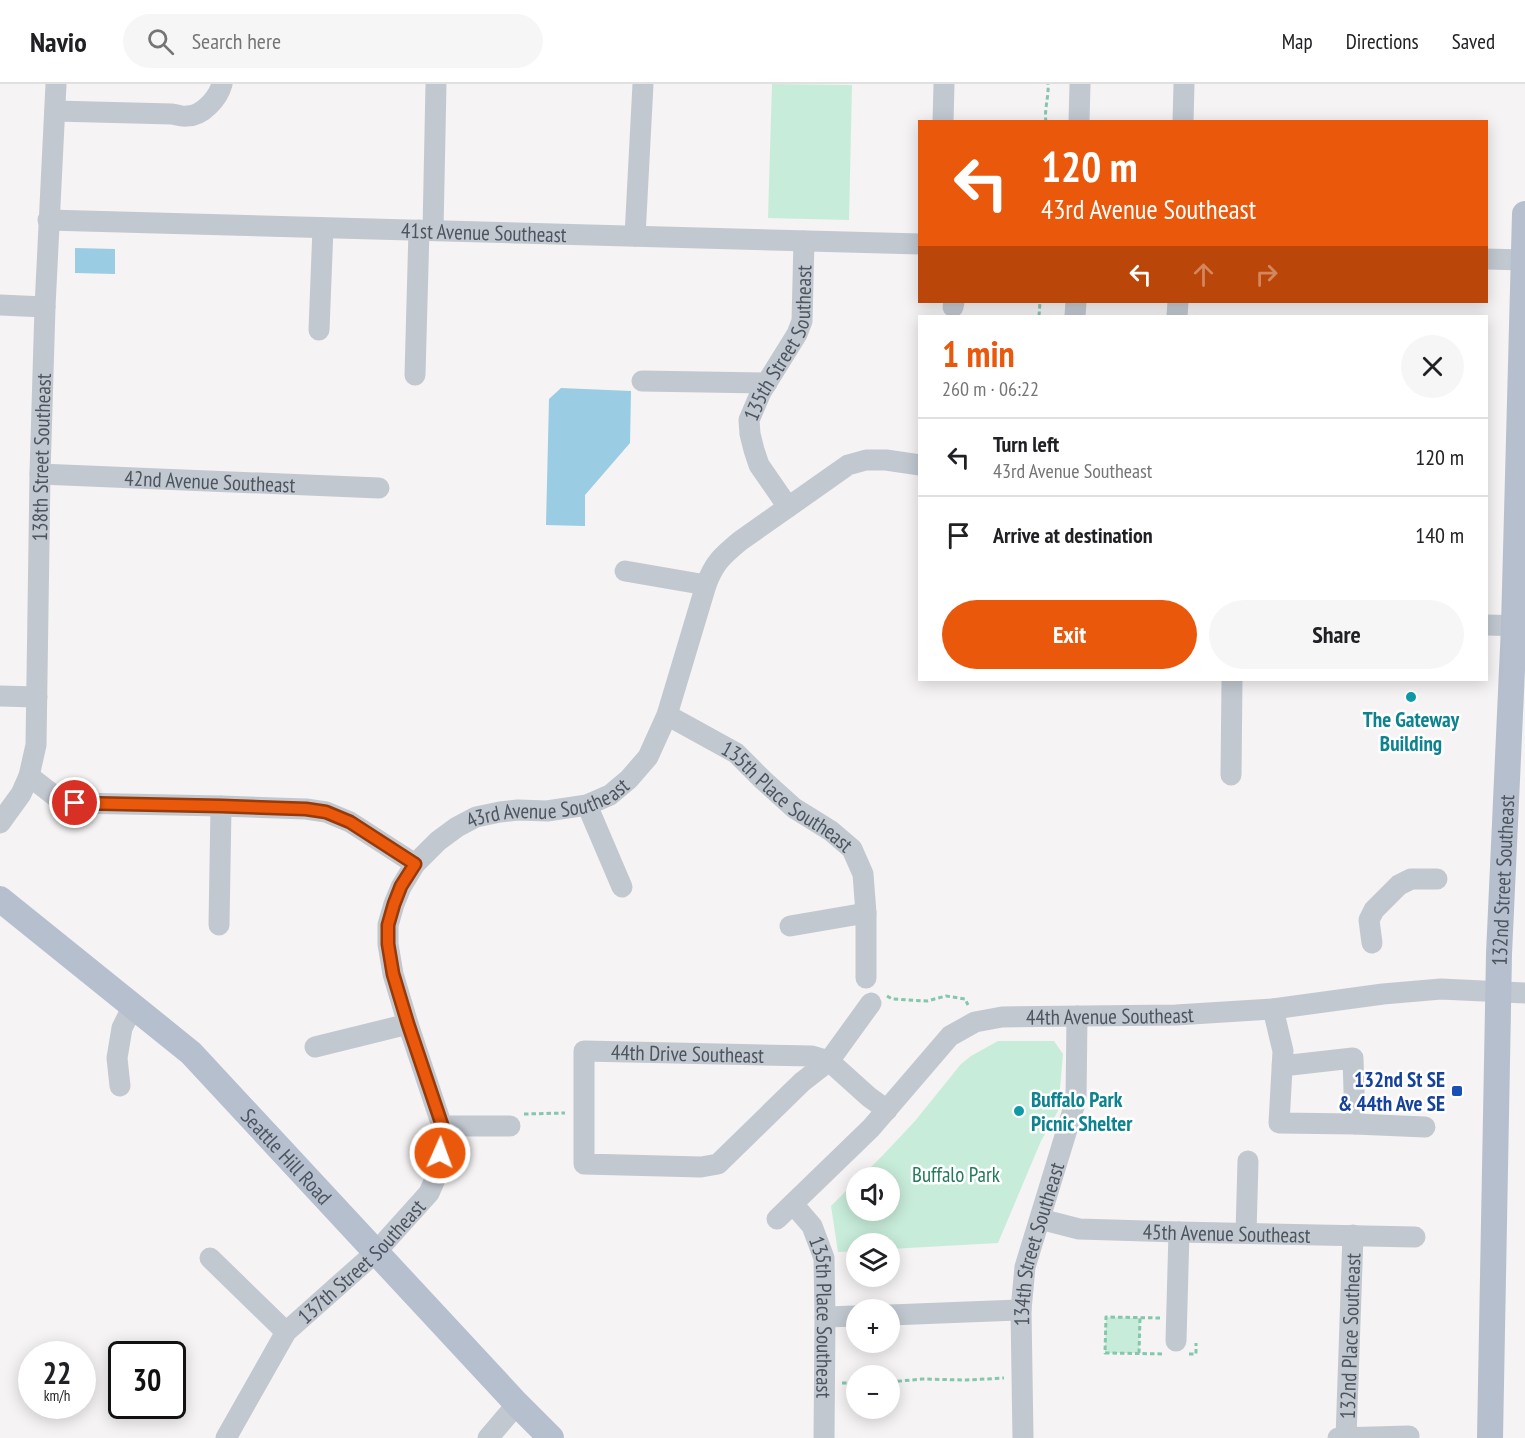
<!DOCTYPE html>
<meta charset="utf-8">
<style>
:root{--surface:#fff;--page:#f6f6f6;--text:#202124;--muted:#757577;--line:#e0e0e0;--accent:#ea580c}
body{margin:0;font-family:"PT Sans Narrow",sans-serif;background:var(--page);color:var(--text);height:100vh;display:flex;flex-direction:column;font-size:22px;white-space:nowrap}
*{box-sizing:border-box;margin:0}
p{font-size:20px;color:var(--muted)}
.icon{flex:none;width:33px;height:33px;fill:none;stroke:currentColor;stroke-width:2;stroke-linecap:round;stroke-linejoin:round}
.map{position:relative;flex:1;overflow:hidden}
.side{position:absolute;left:918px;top:231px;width:570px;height:366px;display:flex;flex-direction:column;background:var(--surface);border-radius:0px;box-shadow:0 3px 15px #0003}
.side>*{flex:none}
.guide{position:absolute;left:918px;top:36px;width:570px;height:183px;border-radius:0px;box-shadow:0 3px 15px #0003;background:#ea580c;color:#fff;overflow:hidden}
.fabs{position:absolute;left:846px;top:1083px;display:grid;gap:12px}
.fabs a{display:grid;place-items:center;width:54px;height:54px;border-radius:50%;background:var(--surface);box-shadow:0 3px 15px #0003;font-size:30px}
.speed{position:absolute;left:18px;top:1257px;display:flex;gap:12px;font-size:30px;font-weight:700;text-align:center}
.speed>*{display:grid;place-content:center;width:78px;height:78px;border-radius:50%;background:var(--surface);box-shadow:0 3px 15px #0003;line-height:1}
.speed small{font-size:15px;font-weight:400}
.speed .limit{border:3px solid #111;border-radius:9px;background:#fff;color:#111}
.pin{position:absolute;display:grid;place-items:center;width:51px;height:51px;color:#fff;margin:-26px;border:3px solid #fff;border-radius:50%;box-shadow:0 2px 6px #0007}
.me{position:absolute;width:66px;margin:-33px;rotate:2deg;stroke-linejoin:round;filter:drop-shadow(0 0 4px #0008)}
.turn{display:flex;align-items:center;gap:21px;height:126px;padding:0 24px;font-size:27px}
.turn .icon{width:78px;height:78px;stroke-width:2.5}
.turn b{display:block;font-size:42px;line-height:51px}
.lanes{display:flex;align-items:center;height:57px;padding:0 24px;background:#0003;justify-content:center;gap:30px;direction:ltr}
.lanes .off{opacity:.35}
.round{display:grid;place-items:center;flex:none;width:63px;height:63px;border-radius:32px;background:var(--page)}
.head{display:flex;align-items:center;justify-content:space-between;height:102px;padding:0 24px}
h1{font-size:36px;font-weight:700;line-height:45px;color:var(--accent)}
.cta{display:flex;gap:12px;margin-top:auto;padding:12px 24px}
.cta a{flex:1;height:69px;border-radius:36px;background:var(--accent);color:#fff;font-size:24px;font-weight:700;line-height:69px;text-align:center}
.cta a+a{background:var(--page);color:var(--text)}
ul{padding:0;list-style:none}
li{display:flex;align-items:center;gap:18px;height:78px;padding:0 24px;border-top:2px solid var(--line)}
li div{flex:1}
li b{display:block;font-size:22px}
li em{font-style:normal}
header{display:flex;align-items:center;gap:36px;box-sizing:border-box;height:84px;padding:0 30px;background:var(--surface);border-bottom:2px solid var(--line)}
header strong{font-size:28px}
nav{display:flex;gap:33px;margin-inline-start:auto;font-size:21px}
.search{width:420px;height:54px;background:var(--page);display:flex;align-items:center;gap:15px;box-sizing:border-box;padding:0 21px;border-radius:33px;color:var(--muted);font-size:22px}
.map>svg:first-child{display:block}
</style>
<header>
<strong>Navio</strong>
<div class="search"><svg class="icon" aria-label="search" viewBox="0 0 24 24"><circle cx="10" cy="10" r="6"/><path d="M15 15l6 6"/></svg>Search here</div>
<nav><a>Map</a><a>Directions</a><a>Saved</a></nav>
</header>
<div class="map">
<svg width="1525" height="1354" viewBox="0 0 1525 1354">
<rect width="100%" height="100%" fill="#f5f3f3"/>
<path fill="#c8ecda" d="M772 0 852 1 849 136 768 134Z
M998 957H1054L1063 970 1058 1027 1041 1057 998 1159 890 1165V1160H856V1167L838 1168 831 1122 856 1097V1126H890V1094L861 1093 884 1070 915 1037 961 980 971 972Z
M1106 1233 1140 1234 1139 1269H1105Z"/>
<path fill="#9acce4" d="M75 164 115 165V190L75 189Z
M561 304 631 307 630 359 585 411V442L546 441 549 315Z"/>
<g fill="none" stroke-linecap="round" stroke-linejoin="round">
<path stroke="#83c7ad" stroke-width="3" stroke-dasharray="4.5 3" stroke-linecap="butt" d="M1046 38C1044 25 1049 13 1048 0
M1039 232 1040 218
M887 912 892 915 927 917 946 912 965 915 968 921
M524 1030 565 1029
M1160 1234 1106 1233 1105 1269 1165 1270
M1139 1269 1140 1234
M1189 1270H1196V1259
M890 1298 922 1295 966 1296 1004 1294
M842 1299H856"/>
<g stroke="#c2c8d0" stroke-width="21">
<path d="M55 27 172 30C177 31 183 33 187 32 203 32 218 14 222 0"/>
<path d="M943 38 944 0"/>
<path d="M1079 38 1080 0"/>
<path d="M1183 38 1184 0"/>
<path id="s1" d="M48 136 920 160"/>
<path d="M433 146 436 0"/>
<path d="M635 152 643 0"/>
<path d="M1486 175 1524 176 1525 177"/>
<path d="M0 221 45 223"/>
<path d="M953 223 954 218"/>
<path d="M1075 232 1076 218"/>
<path d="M1177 232 1178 218"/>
<path d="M319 246 323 144"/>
<path d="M415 291 419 146"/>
<path d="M642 297 767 299"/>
<path id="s2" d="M40 390 379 404"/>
<path id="s3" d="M788 423 759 381 754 366 750 350 749 336 761 308 797 250 802 237 804 157"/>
<path d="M625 487 706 501"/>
<path d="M1486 541 1525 542"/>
<path d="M0 612 37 613"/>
<path id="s4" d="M667 631 736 669 763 696 794 724 831 747 852 765 863 790 866 829V894"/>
<path d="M1231 691 1232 596"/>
<path d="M29 692 60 716 75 719 221 722 306 725 326 728 350 738 415 780"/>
<path d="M587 721 622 803"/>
<path id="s5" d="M0 739 21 710 29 692 36 661 40 390 45 223 56 0"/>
<path d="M219 841 221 722"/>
<path d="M790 842 866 829"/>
<path d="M1372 859 1369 836 1374 826 1399 801 1411 795H1437"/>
<path id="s6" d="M871 919 829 977 802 998 718 1080 701 1083 584 1080V967L812 972 829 977 869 1013 887 1026"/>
<path d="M1273 925 1283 967 1279 1039 1355 1040 1353 974 1282 982"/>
<path d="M315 963 408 940"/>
<path d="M120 1002 117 974 122 944 133 922"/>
<path d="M1355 1040 1425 1043"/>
<path d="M442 1042H510"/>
<path id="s7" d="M793 1120 812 1142 824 1174 825 1233 824 1354"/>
<path id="s8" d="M777 1135 871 1044 950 952 975 938 1002 933 1176 931 1273 925 1383 910 1441 905 1525 909"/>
<path id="s9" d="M1040 1135 1079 1145 1179 1148 1415 1153"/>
<path d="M1246 1149 1248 1077"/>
<path d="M210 1174 286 1248"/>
<path d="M890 1231 1021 1226"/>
<path d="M825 1233 856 1232"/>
<path d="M1176 1257 1179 1148"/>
<path id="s10" d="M226 1354 286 1248 376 1168 429 1109 436 1093 440 1069 442 1042 408 940 393 890 388 860V841L394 820 401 803 415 780 438 757 457 743 476 733 500 728 518 726 547 727 587 721 610 711 629 695 648 673 667 631 706 501C714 479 722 472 740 457L848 381 866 376H886L920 381"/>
<path d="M488 1354 517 1320"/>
<path id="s11" d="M1023 1354 1021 1226 1025 1183 1076 1016 1077 932"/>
<path d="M1338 1354 1409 1352"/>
<path id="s12" d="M1346 1354 1353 1151"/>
</g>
<g stroke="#b6bfce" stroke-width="26">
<path id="s13" d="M0 815 191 969 517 1320 551 1354"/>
<path id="s14" d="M1490 1354 1499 870 1514 542 1525 130"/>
</g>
</g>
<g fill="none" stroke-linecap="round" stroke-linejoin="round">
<defs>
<path id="route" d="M75 719 221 722 306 725 326 728 350 738 415 780 401 802 394 820 388 841V860L393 890 408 940 442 1041 440 1069"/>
</defs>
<use href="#route" stroke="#983908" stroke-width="15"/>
<use href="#route" stroke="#ea580c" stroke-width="10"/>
</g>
<g fill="#0f9aa8" stroke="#fff" stroke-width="2">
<circle cx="1411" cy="613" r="6"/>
<circle cx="1019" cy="1027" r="6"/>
</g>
<rect fill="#1a4fb4" stroke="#fff" stroke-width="2" x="1451" y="1001" width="12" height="12" rx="3"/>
<g text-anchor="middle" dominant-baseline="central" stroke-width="5" stroke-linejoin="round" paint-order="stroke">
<g font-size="21" fill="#4c545f" stroke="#fff">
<text stroke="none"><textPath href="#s1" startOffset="436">41st Avenue Southeast</textPath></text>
<text stroke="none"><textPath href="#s3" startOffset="182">135th Street Southeast</textPath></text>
<text stroke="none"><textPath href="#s5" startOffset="375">138th Street Southeast</textPath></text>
<text stroke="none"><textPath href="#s2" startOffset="170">42nd Avenue Southeast</textPath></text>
<text stroke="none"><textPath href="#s4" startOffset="146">135th Place Southeast</textPath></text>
<text stroke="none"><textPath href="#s10" startOffset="818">43rd Avenue Southeast</textPath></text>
<text stroke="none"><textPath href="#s14" startOffset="558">132nd Street Southeast</textPath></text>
<text stroke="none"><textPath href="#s8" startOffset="416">44th Avenue Southeast</textPath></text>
<text stroke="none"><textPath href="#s6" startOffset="574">44th Drive Southeast</textPath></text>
<text stroke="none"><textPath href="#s13" startOffset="386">Seattle Hill Road</textPath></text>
<text stroke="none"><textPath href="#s9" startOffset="188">45th Avenue Southeast</textPath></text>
<text stroke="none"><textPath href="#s11" startOffset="196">134th Street Southeast</textPath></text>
<text stroke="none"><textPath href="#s10" startOffset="225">137th Street Southeast</textPath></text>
<text stroke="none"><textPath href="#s7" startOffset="122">135th Place Southeast</textPath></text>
<text stroke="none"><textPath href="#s12" startOffset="102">132nd Place Southeast</textPath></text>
</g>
<g font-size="21" font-weight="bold" fill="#0d838f" stroke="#fff">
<text x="1411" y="635">The Gateway<tspan x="1411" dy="24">Building</tspan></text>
<text x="1031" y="1015" text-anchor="start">Buffalo Park<tspan x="1031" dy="24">Picnic Shelter</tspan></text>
</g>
<g font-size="21" font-weight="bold" fill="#164399" stroke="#fff" text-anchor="end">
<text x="1445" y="995">132nd St SE<tspan x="1445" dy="24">&amp; 44th Ave SE</tspan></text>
</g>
<g font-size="21" fill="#227a59" stroke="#fff">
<text x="956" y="1090">Buffalo Park</text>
</g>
</g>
</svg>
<div class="fabs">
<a><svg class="icon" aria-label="sound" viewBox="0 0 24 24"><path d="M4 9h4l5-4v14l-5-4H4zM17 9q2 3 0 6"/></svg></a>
<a><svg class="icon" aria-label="layers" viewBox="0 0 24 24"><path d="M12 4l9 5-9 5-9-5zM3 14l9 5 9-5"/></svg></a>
<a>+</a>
<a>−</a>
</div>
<div class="speed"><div>22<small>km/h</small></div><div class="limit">30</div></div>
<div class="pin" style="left:75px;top:719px;background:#d93025"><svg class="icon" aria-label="arrive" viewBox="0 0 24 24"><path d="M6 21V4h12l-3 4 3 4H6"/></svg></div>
<svg class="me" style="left:440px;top:1069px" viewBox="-20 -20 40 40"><circle r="17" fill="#ea580c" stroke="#fff" stroke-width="3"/><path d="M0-11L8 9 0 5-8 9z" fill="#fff"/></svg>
<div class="guide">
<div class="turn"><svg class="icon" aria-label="left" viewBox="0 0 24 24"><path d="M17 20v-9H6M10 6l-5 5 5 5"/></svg><div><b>120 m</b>43rd Avenue Southeast</div></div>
<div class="lanes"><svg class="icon" aria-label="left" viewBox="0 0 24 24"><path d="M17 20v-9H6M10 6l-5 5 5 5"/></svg><svg class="icon off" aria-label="ahead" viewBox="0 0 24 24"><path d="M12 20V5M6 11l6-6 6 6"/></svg><svg class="icon off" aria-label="right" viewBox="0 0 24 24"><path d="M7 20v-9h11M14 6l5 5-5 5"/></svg></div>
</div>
<section class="side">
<div class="head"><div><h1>1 min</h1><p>260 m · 06:22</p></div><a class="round"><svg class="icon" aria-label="close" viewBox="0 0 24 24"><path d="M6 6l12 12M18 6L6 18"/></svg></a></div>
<ul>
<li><svg class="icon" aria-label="left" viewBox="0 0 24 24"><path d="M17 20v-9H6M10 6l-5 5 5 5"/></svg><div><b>Turn left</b><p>43rd Avenue Southeast</p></div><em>120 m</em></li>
<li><svg class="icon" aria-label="arrive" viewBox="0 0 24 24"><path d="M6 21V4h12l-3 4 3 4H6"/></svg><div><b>Arrive at destination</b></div><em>140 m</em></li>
</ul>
<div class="cta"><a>Exit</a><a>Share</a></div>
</section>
</div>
